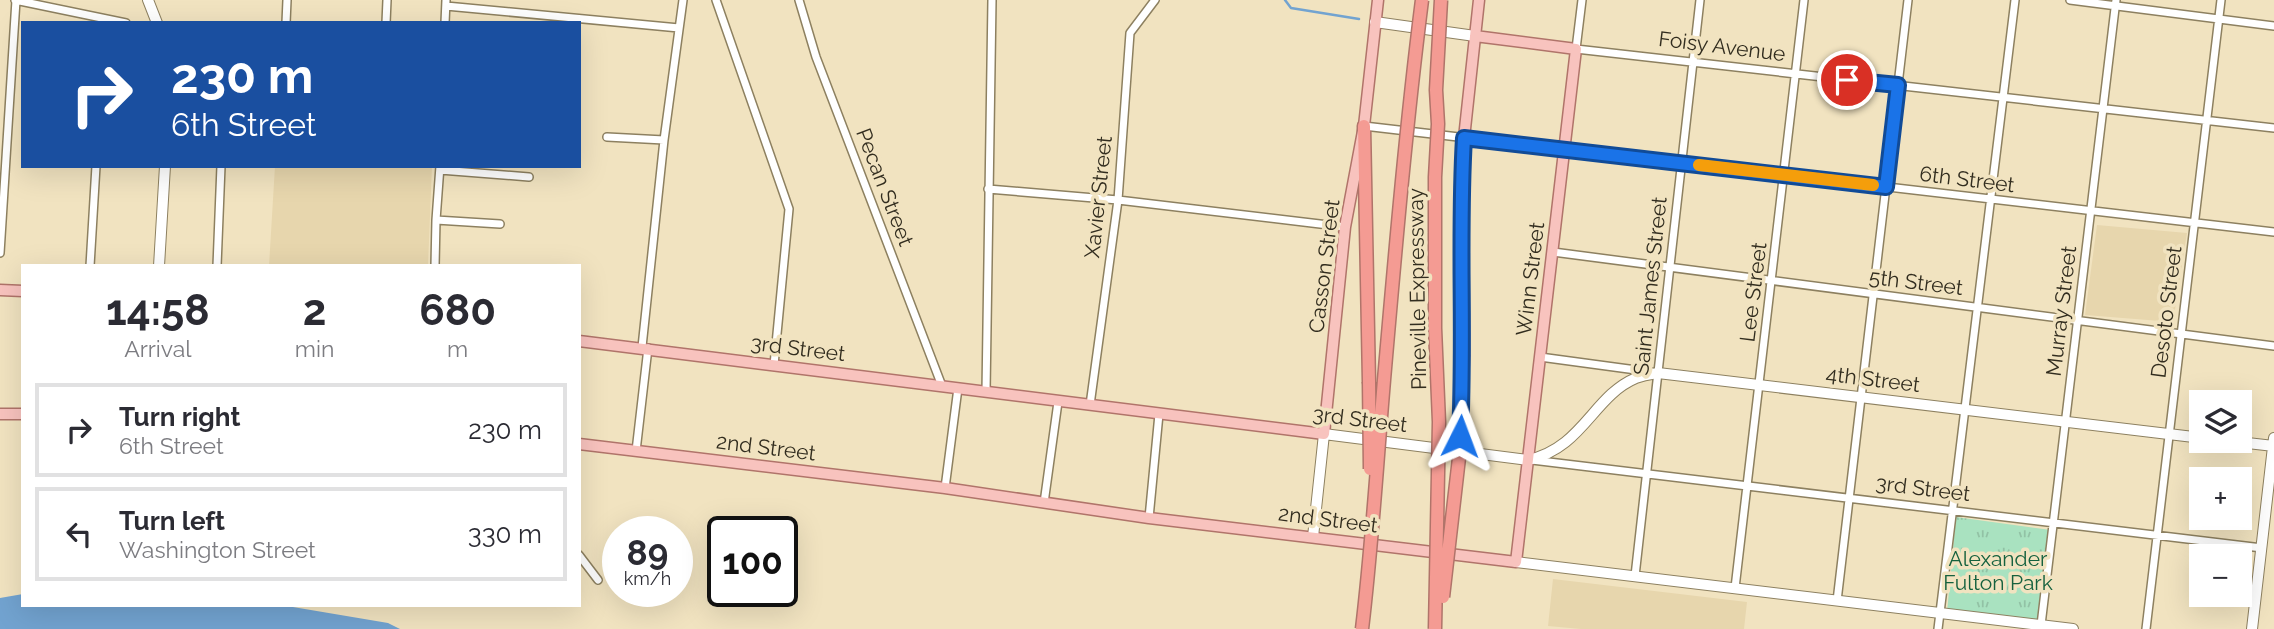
<!DOCTYPE html>
<meta charset="utf-8">
<style>
:root{--surface:#fff;--page:#f2f2f3;--text:#2b2b33;--muted:#7c7c81;--line:#e1e1e2}
body{margin:0;font-family:Raleway,sans-serif;background:var(--page);color:var(--text);height:100vh;display:flex;flex-direction:column;font-size:26px;white-space:nowrap}
*{box-sizing:border-box;margin:0}
p{font-size:23px;color:var(--muted)}
.icon{flex:none;width:38px;height:38px;fill:none;stroke:currentColor;stroke-width:2;stroke-linecap:round;stroke-linejoin:round}
.map{position:relative;flex:1;overflow:hidden}
.side{position:absolute;left:21px;top:264px;width:560px;height:343px;display:flex;flex-direction:column;background:var(--surface);border-radius:0px;box-shadow:0 7px 28px #0002}
.side>*{flex:none}
.hud{position:absolute;left:21px;top:21px;width:560px;height:147px;border-radius:0px;box-shadow:0 7px 28px #0002;background:#1a4fa0;color:#fff;overflow:hidden}
.buttons{position:absolute;left:2189px;top:390px;display:grid;gap:14px}
.buttons a{display:grid;place-items:center;width:63px;height:63px;border-radius:0px;background:var(--surface);box-shadow:0 7px 28px #0002;font-size:35px}
.speed{position:absolute;left:602px;top:516px;display:flex;gap:14px;font-size:35px;font-weight:700;text-align:center}
.speed>*{display:grid;place-content:center;width:91px;height:91px;border-radius:50%;background:var(--surface);box-shadow:0 7px 28px #0002;line-height:1}
.speed small{font-size:18px;font-weight:400}
.speed .limit{border:4px solid #111;border-radius:10px;background:#fff;color:#111}
.pin{position:absolute;display:grid;place-items:center;width:60px;height:60px;color:#fff;margin:-30px;border:4px solid #fff;border-radius:50%;box-shadow:0 2px 7px #0007}
.me{position:absolute;width:77px;margin:-38px;rotate:3deg;stroke-linejoin:round;filter:drop-shadow(0 0 5px #0008)}
.turn{display:flex;align-items:center;gap:24px;height:147px;padding:0 35px;font-size:32px}
.turn .icon{width:91px;height:91px;stroke-width:2.5}
.turn b{display:block;font-size:49px;line-height:60px}
.eta{display:flex;justify-content:space-evenly;align-items:center;height:119px;text-align:center}
.eta b{font-size:42px;font-weight:700;line-height:49px}
ul{padding:0;list-style:none}
li{display:flex;align-items:center;gap:21px;height:94px;margin:0 14px 10px;padding:0 21px;border:4px solid var(--line);border-radius:0px}
li div{flex:1}
li b{display:block;font-size:26px}
li em{font-style:normal}
.map>svg:first-child{display:block}
</style>
<div class="map">
<svg width="2274" height="629" viewBox="0 0 2274 629">
<defs>
<pattern id="park-tufts" width="24" height="20" patternUnits="userSpaceOnUse" patternTransform="scale(1.75)"><rect width="24" height="20" fill="#a9e2c0"/><path d="M3 7l-1-3M5 7V3M7 7l1-3M15 17l-1-3M17 17v-4M19 17l1-3" fill="none" stroke="#92c2a5"/></pattern>
</defs>
<rect width="100%" height="100%" fill="#f1e3c0"/>
<path fill="#e7d6ad" d="M275 166H432L428 266H269Z
M2097 225 2187 233 2173 322 2085 315Z
M1553 579 1747 602 1744 629H1581L1548 626Z"/>
<path fill="url(#park-tufts)" d="M1956 517 2051 530 2041 624 1947 612Z"/>
<path fill="#72a3d0" d="M23 594V606H287L388 623 400 629H0V598Z"/>
<g fill="none" stroke-linecap="round" stroke-linejoin="round">
<path stroke="#72a3d0" stroke-width="2.5" d="M1285 0 1291 8 1359 19"/>
<defs>
<path id="street" d="M15 0 126 23
M716 0 789 209 774 365
M799 0 816 57 942 386
M1582 0 1576 49 2274 128
M2070 0 2274 26
M446 6 679 28
M286 23 287 0
M386 23 387 0
M445 23 446 0
M1364 126 2274 232
M607 137 664 140
M440 170 529 177
M988 189 1118 200 1345 227
M436 220 500 224
M1553 252 2274 346
M0 253 16 0
M90 266 96 166
M217 266 221 166
M435 266 436 220 440 166
M642 347 664 140 683 0
M1540 357 1651 372
M986 392 992 0
M1090 405 1118 200 1130 33 1155 0
M636 451 648 348
M1532 460 2262 548
M945 488 958 388
M1044 503 1058 402
M1149 518 1159 414
M579 555 598 580
M1635 576 1700 0
M1735 588 1804 0
M1837 601 1908 0
M2041 625 2116 0
M1938 629 2015 0
M2146 629 2221 0"/>
<path id="secondary" d="M148 0 157 23
M1375 22 1475 36
M159 266 165 166
M2230 441 2274 446
M1313 537 1324 434 1528 460C1583 448 1593 396 1636 378 1643 375 1651 374 1658 373L2202 438
M1516 562 2073 629
M2252 629 2274 438"/>
<path id="primary" d="M1464 138 1479 0
M0 290 23 291
M579 341 1324 434 1345 227 1364 126 1378 0
M0 414H23
M579 444 945 488 1149 518 1516 562 1576 49 1475 36"/>
<path id="highway" d="M1364 126 1369 382
M1463 355 1462 176 1464 138"/>
</defs>
<use href="#street" stroke="#8d8060" stroke-width="10"/>
<use href="#secondary" stroke="#8d8060" stroke-width="12"/>
<use href="#primary" stroke="#b0746a" stroke-width="13"/>
<use href="#highway" stroke="#b0746a" stroke-width="15"/>
<use href="#street" stroke="#fff" stroke-width="7"/>
<use href="#secondary" stroke="#fff" stroke-width="10"/>
<use href="#primary" stroke="#f8c3be" stroke-width="10"/>
<use href="#highway" stroke="#f49b93" stroke-width="12"/>
<defs>
<path id="highway-bridge" d="M1369 382 1370 469
M1443 597 1459 458 1463 355
M1362 629C1372 546 1377 463 1384 380 1395 254 1406 126 1422 0
M1435 629 1439 422 1435 328V177L1438 124 1436 90 1441 0"/>
</defs>
<use href="#highway-bridge" stroke="#b0746a" stroke-width="15" stroke-linecap="butt"/>
<use href="#highway-bridge" stroke="#f49b93" stroke-width="12"/>
</g>
<g fill="none" stroke-linecap="round" stroke-linejoin="round">
<defs>
<path id="route" d="M1460 436C1465 336 1458 237 1464 138L1886 187 1898 85 1847 80"/>
</defs>
<use href="#route" stroke="#114b97" stroke-width="18"/>
<use href="#route" stroke="#1a73e8" stroke-width="12"/>
<path stroke="#f59e0b" stroke-width="12" d="M1699 165 1873 185"/>
</g>
<g text-anchor="middle" dominant-baseline="central" stroke-width="7" stroke-linejoin="round" paint-order="stroke">
<g font-size="21" fill="#322d1f" stroke="#f1e3c0">
<text transform="translate(1722 46) rotate(7)">Foisy Avenue</text>
<text transform="translate(1967 179) rotate(7)">6th Street</text>
<text transform="translate(885 187) rotate(69)">Pecan Street</text>
<text transform="translate(1098 197) rotate(-84)">Xavier Street</text>
<text transform="translate(1324 266) rotate(-83)">Casson Street</text>
<text transform="translate(1530 279) rotate(-83)">Winn Street</text>
<text transform="translate(1916 282) rotate(7)">5th Street</text>
<text transform="translate(1650 286) rotate(-84)">Saint James Street</text>
<text transform="translate(1417 289) rotate(-91)">Pineville Expressway</text>
<text transform="translate(1753 292) rotate(-83)">Lee Street</text>
<text transform="translate(2061 311) rotate(-83)">Murray Street</text>
<text transform="translate(2166 312) rotate(-83)">Desoto Street</text>
<text transform="translate(798 348) rotate(7)">3rd Street</text>
<text transform="translate(1873 379) rotate(7)">4th Street</text>
<text transform="translate(1360 419) rotate(7)">3rd Street</text>
<text transform="translate(766 447) rotate(7)">2nd Street</text>
<text transform="translate(1923 488) rotate(7)">3rd Street</text>
<text transform="translate(1328 519) rotate(7)">2nd Street</text>
</g>
<g font-size="21" fill="#15613e" stroke="#f1e3c0">
<text x="1998" y="558">Alexander<tspan x="1998" dy="24">Fulton Park</tspan></text>
</g>
</g>
</svg>
<div class="buttons">
<a><svg class="icon" aria-label="layers" viewBox="0 0 24 24"><path d="M12 4l9 5-9 5-9-5zM3 14l9 5 9-5"/></svg></a>
<a>+</a>
<a>−</a>
</div>
<div class="speed"><div>89<small>km/h</small></div><div class="limit">100</div></div>
<div class="pin" style="left:1847px;top:80px;background:#d93025"><svg class="icon" aria-label="arrive" viewBox="0 0 24 24"><path d="M6 21V4h12l-3 4 3 4H6"/></svg></div>
<svg class="me" style="left:1460px;top:436px" viewBox="-20 -20 40 40"><path d="M0-17L14 15 0 8-14 15z" fill="#1a73e8" stroke="#fff" stroke-width="4"/></svg>
<div class="hud">
<div class="turn"><svg class="icon" aria-label="right" viewBox="0 0 24 24"><path d="M7 20v-9h11M14 6l5 5-5 5"/></svg><div><b>230 m</b>6th Street</div></div>
</div>
<section class="side">
<div class="eta">
<div><b>14:58</b><p>Arrival</p></div>
<div><b>2</b><p>min</p></div>
<div><b>680</b><p>m</p></div>
</div>
<ul>
<li><svg class="icon" aria-label="right" viewBox="0 0 24 24"><path d="M7 20v-9h11M14 6l5 5-5 5"/></svg><div><b>Turn right</b><p>6th Street</p></div><em>230 m</em></li>
<li><svg class="icon" aria-label="left" viewBox="0 0 24 24"><path d="M17 20v-9H6M10 6l-5 5 5 5"/></svg><div><b>Turn left</b><p>Washington Street</p></div><em>330 m</em></li>
</ul>
</section>
</div>
